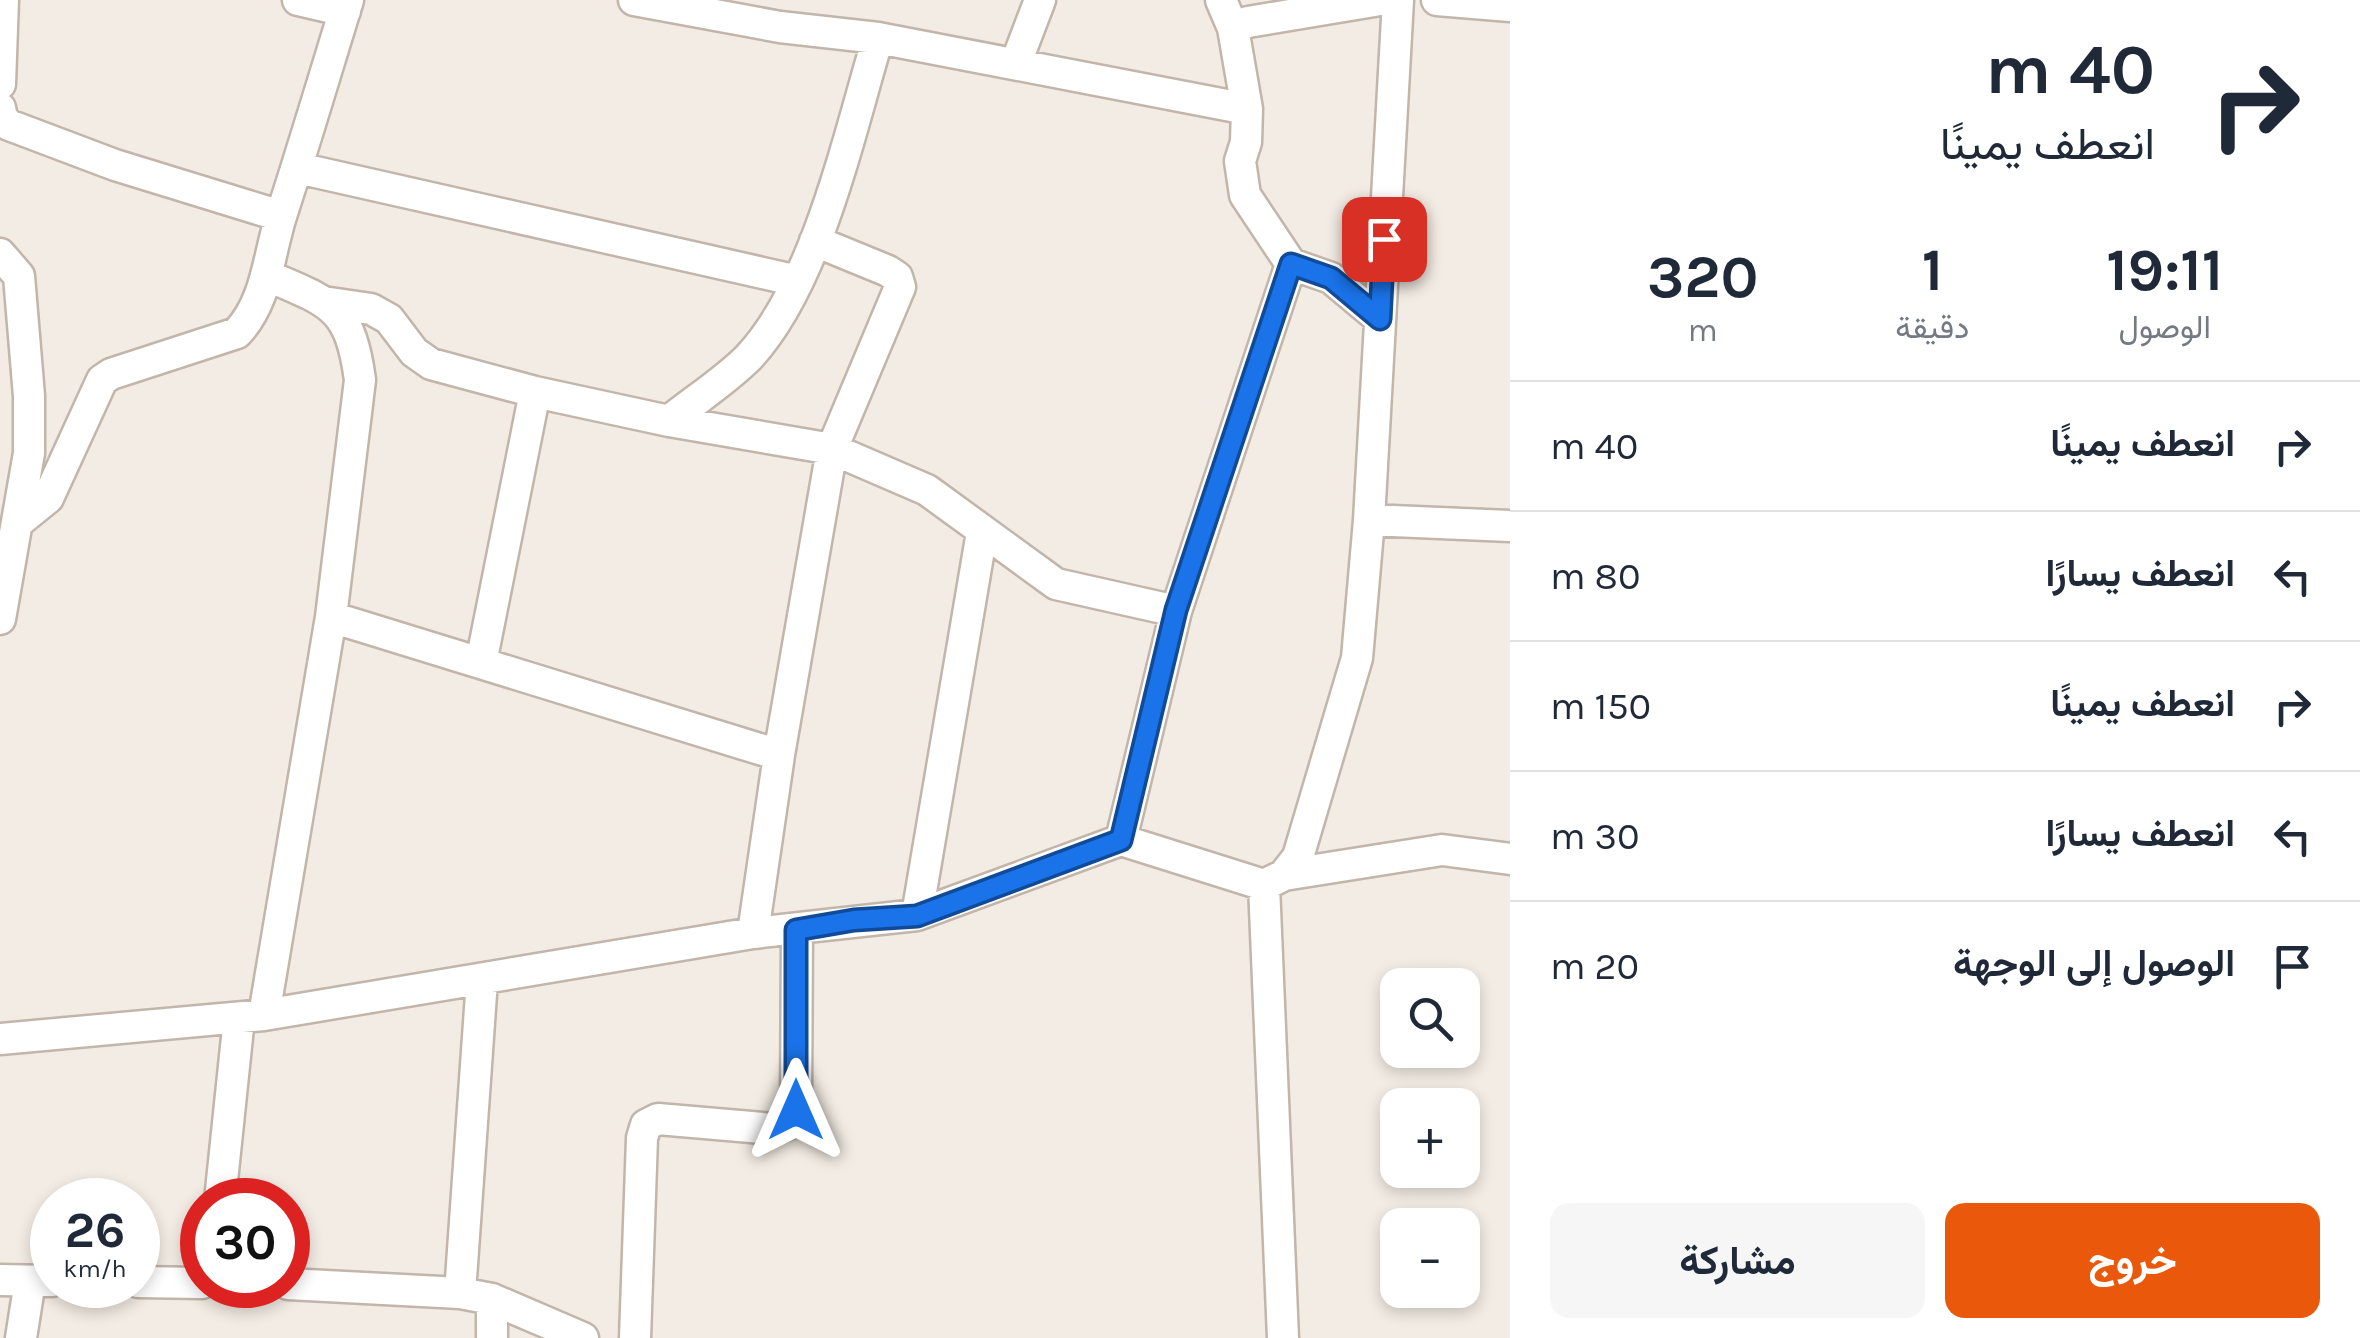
<!DOCTYPE html>
<html lang="ar">
<meta charset="utf-8">
<style>
:root{--surface:#fff;--page:#f6f6f7;--text:#1f2937;--muted:#747a83;--line:#e0e1e3;--accent:#ea580c}
body{margin:0;font-family:Karla,Vazirmatn,sans-serif;background:var(--page);color:var(--text);direction:rtl;height:100vh;display:flex;flex-direction:column;font-size:38px;white-space:nowrap}
*{box-sizing:border-box;margin:0}
p{font-size:32px;color:var(--muted)}
.icon{flex:none;width:55px;height:55px;fill:none;stroke:currentColor;stroke-width:2;stroke-linecap:round;stroke-linejoin:round}
.map{position:relative;flex:1;overflow:hidden;direction:ltr}
.panel{display:flex;flex-direction:column;background:var(--surface);width:850px}
.panel>*{flex:none}
.top-card{background:#fff;color:var(--text);overflow:hidden}
.controls{position:absolute;left:1380px;top:968px;display:grid;gap:20px}
.controls a{display:grid;place-items:center;width:100px;height:100px;border-radius:20px;background:var(--surface);box-shadow:0 5px 15px #0003;font-size:50px}
.speed{position:absolute;left:30px;top:1178px;display:flex;gap:20px;font-size:50px;font-weight:700;text-align:center}
.speed>*{display:grid;place-content:center;width:130px;height:130px;border-radius:50%;background:var(--surface);box-shadow:0 5px 15px #0003;line-height:1}
.speed small{font-size:25px;font-weight:400}
.speed .limit{border:15px solid #d22;background:#fff;color:#111}
.pin{position:absolute;display:grid;place-items:center;width:85px;height:85px;color:#fff;margin:-42px;border-radius:20px;box-shadow:0 5px 15px #0006}
.me{position:absolute;width:110px;margin:-55px;rotate:0deg;stroke-linejoin:round;filter:drop-shadow(0 0 8px #0008)}
.turn{display:flex;align-items:center;gap:35px;height:210px;padding:0 40px;font-size:45px}
.turn .icon{width:130px;height:130px;stroke-width:2.5}
.turn b{display:block;font-size:70px;line-height:85px}
.eta{display:flex;justify-content:space-evenly;align-items:center;height:170px;text-align:center}
.eta b{font-size:60px;font-weight:700;line-height:70px}
.button{display:flex;gap:20px;margin-top:auto;padding:20px 40px}
.button a{flex:1;height:115px;border-radius:20px;background:var(--accent);color:#fff;font-size:40px;font-weight:700;line-height:115px;text-align:center}
.button a+a{background:var(--page);color:var(--text)}
ul{padding:0;list-style:none}
li{display:flex;align-items:center;gap:30px;height:130px;padding:0 40px;border-top:2px solid var(--line)}
li div{flex:1}
li b{display:block;font-size:38px}
li em{font-style:normal}
main{display:flex;flex:1;min-height:0}
.map>svg:first-child{display:block}
</style>
<main>
<section class="panel">
<div class="top-card">
<div class="turn"><svg class="icon" aria-label="right" viewBox="0 0 24 24"><path d="M7 20v-9h11M14 6l5 5-5 5"/></svg><div><b>40 m</b>انعطف يمينًا</div></div>
</div>
<div class="eta">
<div><b>19:11</b><p>الوصول</p></div>
<div><b>1</b><p>دقيقة</p></div>
<div><b>320</b><p>m</p></div>
</div>
<ul>
<li><svg class="icon" aria-label="right" viewBox="0 0 24 24"><path d="M7 20v-9h11M14 6l5 5-5 5"/></svg><div><b>انعطف يمينًا</b></div><em>40 m</em></li>
<li><svg class="icon" aria-label="left" viewBox="0 0 24 24"><path d="M17 20v-9H6M10 6l-5 5 5 5"/></svg><div><b>انعطف يسارًا</b></div><em>80 m</em></li>
<li><svg class="icon" aria-label="right" viewBox="0 0 24 24"><path d="M7 20v-9h11M14 6l5 5-5 5"/></svg><div><b>انعطف يمينًا</b></div><em>150 m</em></li>
<li><svg class="icon" aria-label="left" viewBox="0 0 24 24"><path d="M17 20v-9H6M10 6l-5 5 5 5"/></svg><div><b>انعطف يسارًا</b></div><em>30 m</em></li>
<li><svg class="icon" aria-label="arrive" viewBox="0 0 24 24"><path d="M6 21V4h12l-3 4 3 4H6"/></svg><div><b>الوصول إلى الوجهة</b></div><em>20 m</em></li>
</ul>
<div class="button"><a>خروج</a><a>مشاركة</a></div>
</section>
<div class="map">
<svg width="1510" height="1338" viewBox="0 0 1510 1338">
<rect width="100%" height="100%" fill="#f3ece4"/>
<g fill="none" stroke-linecap="round" stroke-linejoin="round">
<defs>
<path id="minor" d="M298 0 345 11
M634 0 780 27 878 38 1247 109
M1221 0 1233 28 1247 109 1246 142 1240 161 1245 195 1291 264 1331 278 1380 319
M1437 0 1510 6
M1233 28 1248 22 1380 0
M1016 63 1040 0
M0 84 3 0
M0 108 2 118 9 125 115 165 281 216
M298 168 798 281
M0 254 19 276 29 396V453L0 619
M330 303 371 309 389 319 414 352 431 364 535 392 669 421 832 449 927 490 1056 584 1176 611
M669 421C695 400 725 381 748 358 817 285 849 134 878 38
M1369 520 1510 526
M17 523 48 498 102 380 111 374 237 333C268 300 268 255 282 213 305 142 326 71 348 0
M331 617 779 755
M481 663 535 392
M1121 840 1176 611 1291 264
M1284 875 1442 850 1510 859
M917 915 982 532
M753 933 779 755 832 449 900 287 897 277 888 271 815 241
M264 1015 331 617 360 380C350 306 331 303 268 276
M0 1039 264 1015 753 933 917 915 1121 840 1264 885
M220 1200 239 1018
M0 1280 52 1281
M138 1282 202 1283
M288 1284 460 1293 492 1299 583 1338
M460 1293 482 980
M492 1299V1338
M21 1338 30 1281
M635 1338 642 1138 646 1125 658 1119 774 1129 790 1123 796 1109 797 929
M1283 1338 1264 885 1284 875 1298 857 1357 658 1369 520 1398 0"/>
</defs>
<use href="#minor" stroke="#c2b5aa" stroke-width="35"/>
<use href="#minor" stroke="#fff" stroke-width="30"/>
</g>
<g fill="none" stroke-linecap="round" stroke-linejoin="round">
<defs>
<path id="route" d="M796 1110V930L854 920 917 916 1121 840 1176 610 1291 264 1331 278 1380 319 1384 239"/>
</defs>
<use href="#route" stroke="#114b97" stroke-width="25"/>
<use href="#route" stroke="#1a73e8" stroke-width="18"/>
</g>
</svg>
<div class="controls">
<a><svg class="icon" aria-label="search" viewBox="0 0 24 24"><circle cx="10" cy="10" r="6"/><path d="M15 15l6 6"/></svg></a>
<a>+</a>
<a>−</a>
</div>
<div class="speed"><div>26<small>km/h</small></div><div class="limit">30</div></div>
<div class="pin" style="left:1384px;top:239px;background:#d93025"><svg class="icon" aria-label="arrive" viewBox="0 0 24 24"><path d="M6 21V4h12l-3 4 3 4H6"/></svg></div>
<svg class="me" style="left:796px;top:1110px" viewBox="-20 -20 40 40"><path d="M0-17L14 15 0 8-14 15z" fill="#1a73e8" stroke="#fff" stroke-width="4"/></svg>
</div>
</main>
